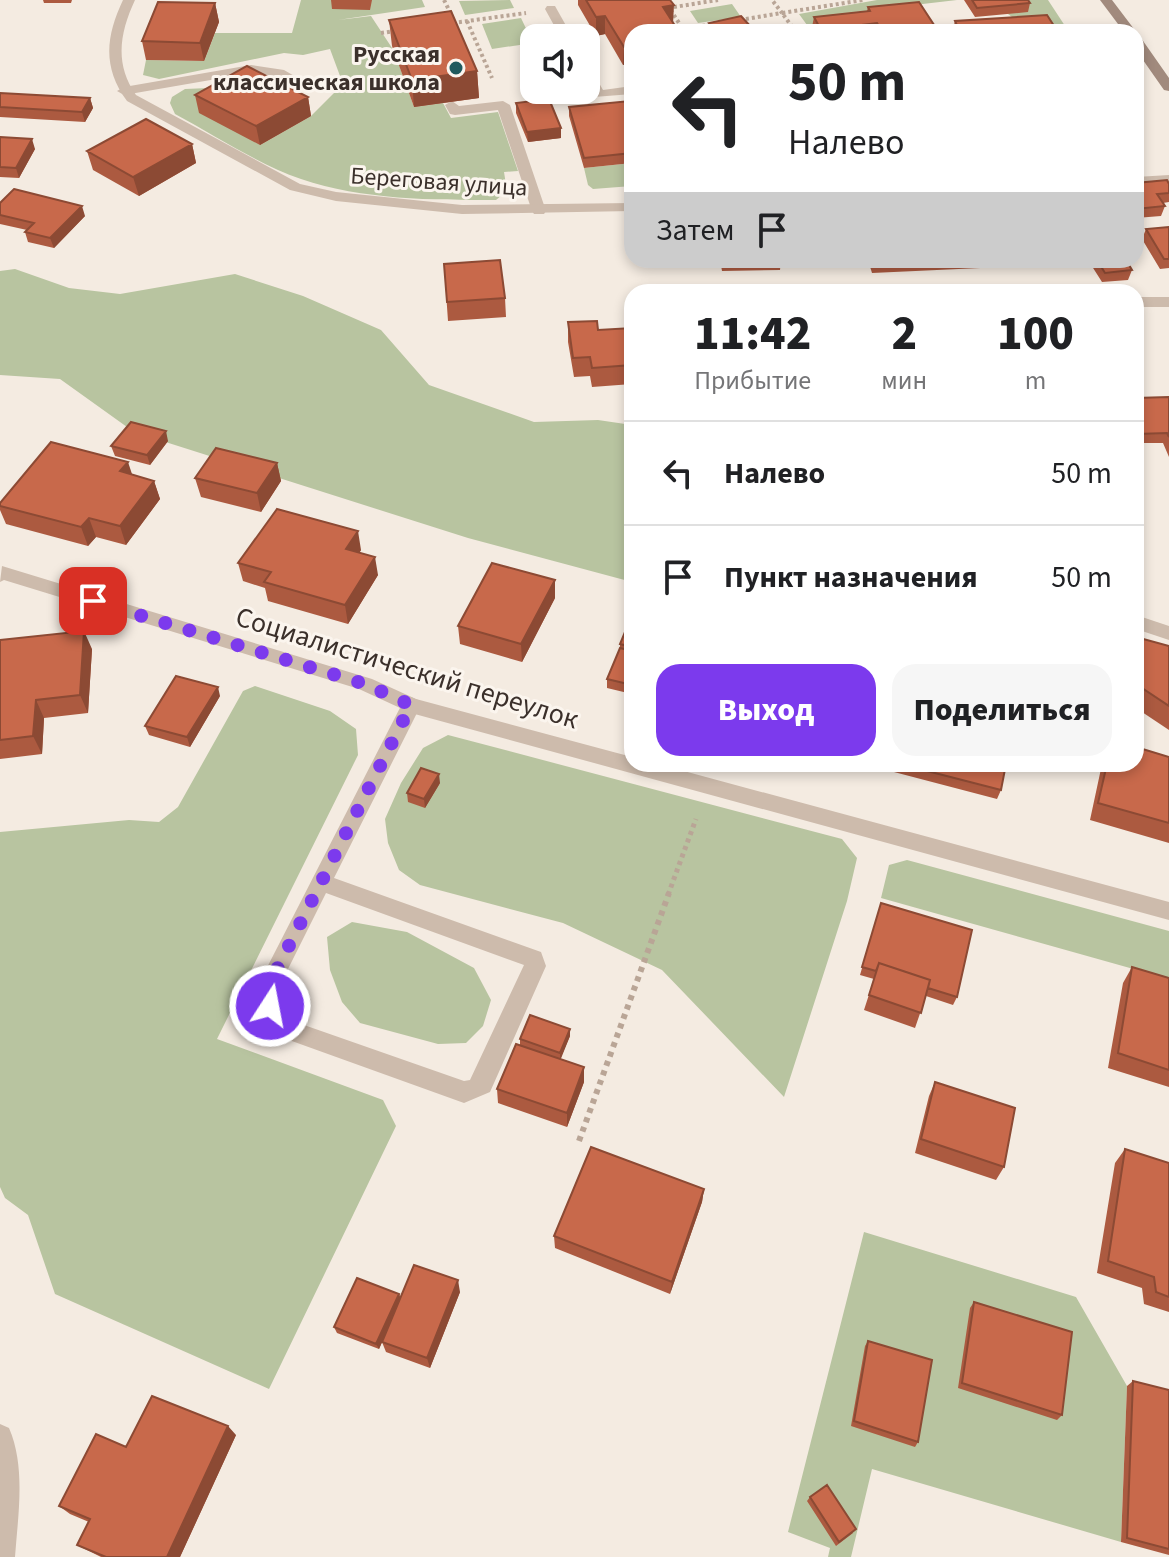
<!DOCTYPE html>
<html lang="ru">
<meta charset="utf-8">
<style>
:root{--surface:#fff;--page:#f6f6f6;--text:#202124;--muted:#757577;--line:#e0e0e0;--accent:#7c3aed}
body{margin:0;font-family:"Source Sans 3",sans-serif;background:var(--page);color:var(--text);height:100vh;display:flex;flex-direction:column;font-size:30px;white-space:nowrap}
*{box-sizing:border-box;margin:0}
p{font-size:26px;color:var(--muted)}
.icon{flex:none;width:44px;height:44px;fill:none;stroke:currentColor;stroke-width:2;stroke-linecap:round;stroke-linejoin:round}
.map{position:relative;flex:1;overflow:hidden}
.sheet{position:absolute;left:624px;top:284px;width:520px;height:488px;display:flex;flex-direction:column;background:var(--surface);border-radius:24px;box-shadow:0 4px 12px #0003}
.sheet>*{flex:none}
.top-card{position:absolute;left:624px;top:24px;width:520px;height:244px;border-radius:24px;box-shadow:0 4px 12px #0003;background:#fff;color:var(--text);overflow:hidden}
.tools{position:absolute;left:520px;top:24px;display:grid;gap:16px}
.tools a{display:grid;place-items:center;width:80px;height:80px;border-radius:16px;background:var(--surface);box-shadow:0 4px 12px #0003;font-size:40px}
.pin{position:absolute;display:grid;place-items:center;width:68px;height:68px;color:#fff;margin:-34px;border-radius:16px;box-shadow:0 4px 12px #0006}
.me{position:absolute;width:88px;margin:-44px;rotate:11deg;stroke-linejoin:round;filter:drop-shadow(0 0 6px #0008)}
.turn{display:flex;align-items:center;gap:28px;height:168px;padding:0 32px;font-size:36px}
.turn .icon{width:104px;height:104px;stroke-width:2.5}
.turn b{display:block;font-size:56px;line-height:68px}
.then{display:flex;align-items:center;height:76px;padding:0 32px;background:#0003;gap:16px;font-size:30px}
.eta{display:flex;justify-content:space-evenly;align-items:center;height:136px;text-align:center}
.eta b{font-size:48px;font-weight:800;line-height:56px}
.primary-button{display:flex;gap:16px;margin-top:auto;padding:16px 32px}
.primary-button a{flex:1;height:92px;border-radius:24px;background:var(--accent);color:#fff;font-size:32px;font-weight:800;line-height:92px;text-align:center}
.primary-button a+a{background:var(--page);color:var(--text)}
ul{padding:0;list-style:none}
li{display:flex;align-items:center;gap:24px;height:104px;padding:0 32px;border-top:2px solid var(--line)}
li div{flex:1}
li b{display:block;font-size:30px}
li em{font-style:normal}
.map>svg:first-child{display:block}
</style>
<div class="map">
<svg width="1169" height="1557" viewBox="0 0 1169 1557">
<rect width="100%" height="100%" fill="#f4ebe1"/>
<path fill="#b8c4a0" d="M301 0H422L425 7 338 20 371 16 394 51 414 107 443 103 451 118 498 112 518 171 504 172 507 191 496 200C432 200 363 200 301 179 258 164 216 136 175 114L170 103 172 97 185 89 232 87 260 145 311 116 343 84 330 49 303 55 284 53 159 79 143 75 146 60 204 61 215 33H292Z
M510 0 514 8 465 15 459 1Z
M877 0H957L914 5 930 32H803L807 25 799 14Z
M1019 0H1048L1069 32H953L1016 20 1008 14Z
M732 4 741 17 698 23 690 11Z
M521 18 533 43 492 49 482 24Z
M632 163V186L593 189 588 185 584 168Z
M15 269 69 288 120 294 235 274 303 296 381 330 429 385 534 422 598 420 632 425V582L468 538 134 432 60 379 0 375V271Z
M255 686 330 711 356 729 358 755 217 1039 383 1100 396 1126 269 1389 55 1294 28 1215 5 1198 0 1187V832L129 820 159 822 178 807 243 691Z
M448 735 842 839 857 858 847 901 784 1097 662 970 563 923 420 885 399 870 388 843 385 819 401 783 423 748Z
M907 860 1169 931V979L881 898 889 865Z
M352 922 407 932 474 968 491 1000 483 1026 466 1043 438 1044 360 1023 342 1002 330 970 327 937Z
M864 1232 1076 1297 1127 1386 1121 1542 872 1469 851 1557H828L830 1548 788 1532Z"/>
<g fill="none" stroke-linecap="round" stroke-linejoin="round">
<path stroke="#b9a596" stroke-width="4" stroke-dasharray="3 3" stroke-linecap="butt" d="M444 0 451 14
M664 0 683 29 714 24
M668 8 718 0
M740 20 782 13 772 0
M467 21 492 78
M453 23 526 13
M796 32 782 13 863 0
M381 33 395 31"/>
<path stroke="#b9a596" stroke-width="5" stroke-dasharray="4 4" stroke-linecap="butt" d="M668 895 696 819"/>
<path stroke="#b9a596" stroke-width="6" stroke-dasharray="5 5" stroke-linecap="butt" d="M579 1141 669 893"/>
<path fill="#cdbbac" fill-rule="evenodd" d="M547 6H555L573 38H561L545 9Z
M251 65 284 70 310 85 303 89 276 76 251 73 124 95 117 91 124 87Z
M586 68 591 69 603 90 632 86V94L594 97 586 83Z
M503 101 510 105 546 211 544 214H534L532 211 498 110 455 115 450 114 445 105 452 101 459 106Z
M1136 297H1169V307H1136Z
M1136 615 1169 626V640L1136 629Z
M411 697 418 700 421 705 334 878 541 952 546 966 490 1092 464 1103 289 1040 268 1022 256 989 404 700ZM326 893 524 965 470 1080 464 1081 304 1025 284 1008 278 989Z"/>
<path fill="#cdbbac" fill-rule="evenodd" d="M123 0H135C120 32 114 64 136 95L300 184 336 192 462 205 632 203V211L462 214 336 201 290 190 127 101C102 67 106 36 123 0Z
M1169 175V183L1136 185V177Z
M2 566 372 679 416 699 632 757V764H658L1169 902V920L411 713 359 689 4 580 0 582Z
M0 1424 9 1428C26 1467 18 1515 15 1557H0Z"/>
<path fill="#a18a7d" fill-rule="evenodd" d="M1100 0H1112L1134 29 1136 32H1124Z
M1136 37 1141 38 1169 78V91L1164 90 1136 50Z"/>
</g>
<path fill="#ac5a40" d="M43 0H72L71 3H44Z
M331 0H372L370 10 332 9Z
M578 0H670L623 65 605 34 596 36 578 5Z
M964 0H1028L1030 3 1028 12 975 17Z
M215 3 219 22 204 61 146 60 142 41Z
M868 7 936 28 935 32H815L812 27 814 17 867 11Z
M389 20 477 71 479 98 414 107 392 46Z
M955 21 1058 32H952Z
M709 23 751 27V32H709Z
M0 93 90 98 93 108 85 122 0 117Z
M195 95 308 97 311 116 260 145 199 113Z
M516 103 561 128V138L528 142 516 113Z
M632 106V163L584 168 569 116V107Z
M0 137 35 149 19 178 0 177Z
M192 144 196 163 139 196 93 170 87 151Z
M1136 183 1169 184V202L1163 203 1165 206 1161 216 1136 218Z
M0 203 85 216 54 248 28 242 25 232 27 230 0 224Z
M1169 227V268L1160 269 1142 239 1146 229Z
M720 260H781L780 270 722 271Z
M868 260H1004L1002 267 872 273Z
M1088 260H1126L1132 270 1128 280 1102 282Z
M444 264 505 298 506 317 448 321Z
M568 322 598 330 632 328V384L592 387 590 376 574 377 568 342Z
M1169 397V457L1163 443H1136V398Z
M168 441 150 465 115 456 111 446Z
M277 463 281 481 261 512 201 497 195 478Z
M132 475 154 481 160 499 126 545 96 537 88 546 6 524 0 510V503Z
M361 550 359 553 378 575 348 624 268 601 265 588 243 581 238 563Z
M555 598 522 662 460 644 458 626Z
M632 634V694L607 688V679L620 649V644Z
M1136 637 1169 646V730L1136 708Z
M0 640 92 649 88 713 44 718 42 754 0 759Z
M220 696 190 747 149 735 145 726Z
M1169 757V843L1090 820 1102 764H1136Z
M896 764H1006L1001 790 997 799 894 772Z
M440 783 425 808 408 802 407 793Z
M881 903 957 997 953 1005 926 996 915 1028 864 1010 874 979 860 975Z
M1132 967 1169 978V1087L1108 1068 1123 983Z
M570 1036 560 1059 584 1082 567 1127 498 1103 497 1089 520 1046V1039Z
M935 1082 1004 1167 996 1180 915 1153 929 1096Z
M1125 1149 1169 1163V1312L1144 1304 1142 1288 1097 1273 1115 1163Z
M704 1189 702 1202 670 1294 555 1248 554 1236Z
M460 1292 430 1368 386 1352 382 1342 379 1349 337 1333 334 1327 399 1294 400 1297Z
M974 1302 1062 1415 1057 1420 958 1388 970 1308Z
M868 1341 918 1442 915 1447 851 1426 865 1346Z
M1133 1381 1169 1390V1555L1121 1542 1127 1386Z
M236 1435 180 1557H101L77 1545 89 1522 70 1514 59 1506 126 1447Z
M810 1497 853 1533 836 1546 807 1501Z"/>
<path fill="#8c4a34" d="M215 3 219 22 204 61 200 43Z
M674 5 673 24 663 7Z
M605 16V34L596 36V17Z
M877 23 876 32H821V30Z
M751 27V32H728Z
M632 45V64L623 65 624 47Z
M477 71 479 98 414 107 412 80Z
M308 97 311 116 260 145 256 126Z
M90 98 93 108 85 122 82 112Z
M561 128V138L528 142 527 132Z
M32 139 35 149 19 178 16 168Z
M192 144 196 163 139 196 133 177Z
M82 206 85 216 54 248 50 238Z
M166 431 168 441 150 465 147 455Z
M128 462 134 480 120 471Z
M277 463 281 481 261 512 257 493Z
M154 481 160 499 126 545 120 526Z
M89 518 96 537 88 546 81 527Z
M358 531 361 550 350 568 346 549Z
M375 557 378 575 348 624 345 605Z
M555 580V598L522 662 521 644Z
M84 631 92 649 88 713 80 695Z
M218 687 220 696 190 747 187 737Z
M36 700 44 718 42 754 33 736Z
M439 774 440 783 425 808 424 799Z
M570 1029V1036L560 1061V1053Z
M584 1067V1082L567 1127V1113Z
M704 1189 702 1202 670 1294 672 1282Z
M458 1280 460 1292 430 1368 427 1358Z
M399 1294 401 1300 379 1349 376 1344Z
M228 1426 236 1435 180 1557H167Z"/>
<path fill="#c8694b" stroke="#8c4a34" stroke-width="2" d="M586 0H670L674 5 663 7 679 32H632V45L624 47 605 16 596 17Z
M972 0H1028L1030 3 977 8Z
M158 2 215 3 200 43 142 41Z
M919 2 936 28 883 32 877 23 821 30 814 17 870 11 868 7Z
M451 11 477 71 412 80 389 20Z
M1047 15 1058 32H960L955 21Z
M741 16 751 27 728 32H717L709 23Z
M247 66 308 97 256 126 195 95Z
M0 93 90 98 82 112 0 107Z
M549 99 561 128 527 132 516 103Z
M630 101 632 106V153L584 158 569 107Z
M146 119 192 144 133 177 87 151Z
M0 137 32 139 16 168 0 167Z
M1167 180 1169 184V193L1157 194 1165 206 1136 209V183Z
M14 189 82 206 50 238 25 232 34 223 0 215V203Z
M1169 227V259H1164L1146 229Z
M500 260 505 298 447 302 444 264Z
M722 260H778L722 262Z
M1097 260H1126L1132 270 1105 273Z
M597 321 598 330 632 328V365L592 368 590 357 573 358 568 322Z
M1169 397V437L1167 433 1136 434V398Z
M131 422 166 431 147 455 111 446Z
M51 442 128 462 120 471 154 481 120 526 89 518 81 527 0 506V503Z
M216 448 277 463 257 493 195 478Z
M277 509 358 531 346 549 375 557 345 605 264 582 271 572 238 563Z
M492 563 555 580 521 644 458 626Z
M84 631 80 695 36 700 33 736 0 740V640Z
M625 632 632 634V647L620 644Z
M1136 637 1169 646V706L1136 684Z
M620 648 632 651V685L607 679Z
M176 676 218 687 187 737 145 726Z
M1136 747 1169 757V823L1098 803 1107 764H1136Z
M900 764H1006L1001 790Z
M421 768 439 774 424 799 407 793Z
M881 903 972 930 957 997 928 988 930 980 879 963 876 971 862 967Z
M879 963 930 980 921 1013 869 995Z
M1132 967 1169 978V1070L1118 1053Z
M530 1015 570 1029 560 1053 520 1039Z
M516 1044 584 1067 567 1113 497 1089Z
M935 1082 1015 1108 1004 1167 921 1139Z
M591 1147 704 1189 672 1282 554 1236Z
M1125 1149 1169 1163V1297L1156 1292 1154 1277 1108 1261Z
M414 1265 458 1280 427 1358 382 1342Z
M357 1278 399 1294 376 1344 334 1327Z
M974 1302 1072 1332 1062 1415 962 1383Z
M868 1341 932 1360 918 1442 854 1421Z
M1133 1381 1169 1390V1549L1127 1538Z
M152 1396 228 1426 167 1557H106L77 1545 90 1519 59 1506 96 1434 126 1447Z
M827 1485 856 1529 839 1542 810 1497Z"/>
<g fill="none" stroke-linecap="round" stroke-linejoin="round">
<path stroke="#7c3aed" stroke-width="14" stroke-dasharray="0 25.2" d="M93 601 365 684 411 705 267 989 270 1006"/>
</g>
<circle fill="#1f5a5e" stroke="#fbf5ee" stroke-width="3" cx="456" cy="68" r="8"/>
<g text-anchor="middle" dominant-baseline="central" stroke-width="6" stroke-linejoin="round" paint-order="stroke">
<g font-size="24" font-weight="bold" fill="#3b302b" stroke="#fbf5ee" text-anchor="end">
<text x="440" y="54">Русская<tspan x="440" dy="28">классическая школа</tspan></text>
</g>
<g font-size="24" fill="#3b302b" stroke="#fbf5ee">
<text transform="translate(439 182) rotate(4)">Береговая улица</text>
</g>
<g font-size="28" fill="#3b302b" stroke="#fbf5ee">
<text transform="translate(407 668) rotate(17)">Социалистический переулок</text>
</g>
</g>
</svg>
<div class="tools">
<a><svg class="icon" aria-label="sound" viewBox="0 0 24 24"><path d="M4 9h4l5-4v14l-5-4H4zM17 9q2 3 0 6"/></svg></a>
</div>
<div class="pin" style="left:93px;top:601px;background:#d93025"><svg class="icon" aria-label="arrive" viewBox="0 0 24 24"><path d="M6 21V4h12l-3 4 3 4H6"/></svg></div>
<svg class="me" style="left:270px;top:1006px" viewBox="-20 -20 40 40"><circle r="17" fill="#7c3aed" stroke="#fff" stroke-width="3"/><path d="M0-11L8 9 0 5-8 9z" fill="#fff"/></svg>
<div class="top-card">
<div class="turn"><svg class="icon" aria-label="left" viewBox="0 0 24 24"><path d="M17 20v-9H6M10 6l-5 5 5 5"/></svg><div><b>50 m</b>Налево</div></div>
<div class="then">Затем<svg class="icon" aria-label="arrive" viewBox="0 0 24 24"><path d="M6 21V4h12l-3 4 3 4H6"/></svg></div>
</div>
<section class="sheet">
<div class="eta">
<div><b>11:42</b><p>Прибытие</p></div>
<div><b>2</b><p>мин</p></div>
<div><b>100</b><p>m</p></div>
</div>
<ul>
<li><svg class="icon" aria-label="left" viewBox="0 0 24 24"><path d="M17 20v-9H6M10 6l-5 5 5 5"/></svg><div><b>Налево</b></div><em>50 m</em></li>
<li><svg class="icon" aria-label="arrive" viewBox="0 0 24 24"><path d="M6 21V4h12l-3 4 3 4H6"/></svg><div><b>Пункт назначения</b></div><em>50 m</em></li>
</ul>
<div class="primary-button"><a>Выход</a><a>Поделиться</a></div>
</section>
</div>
